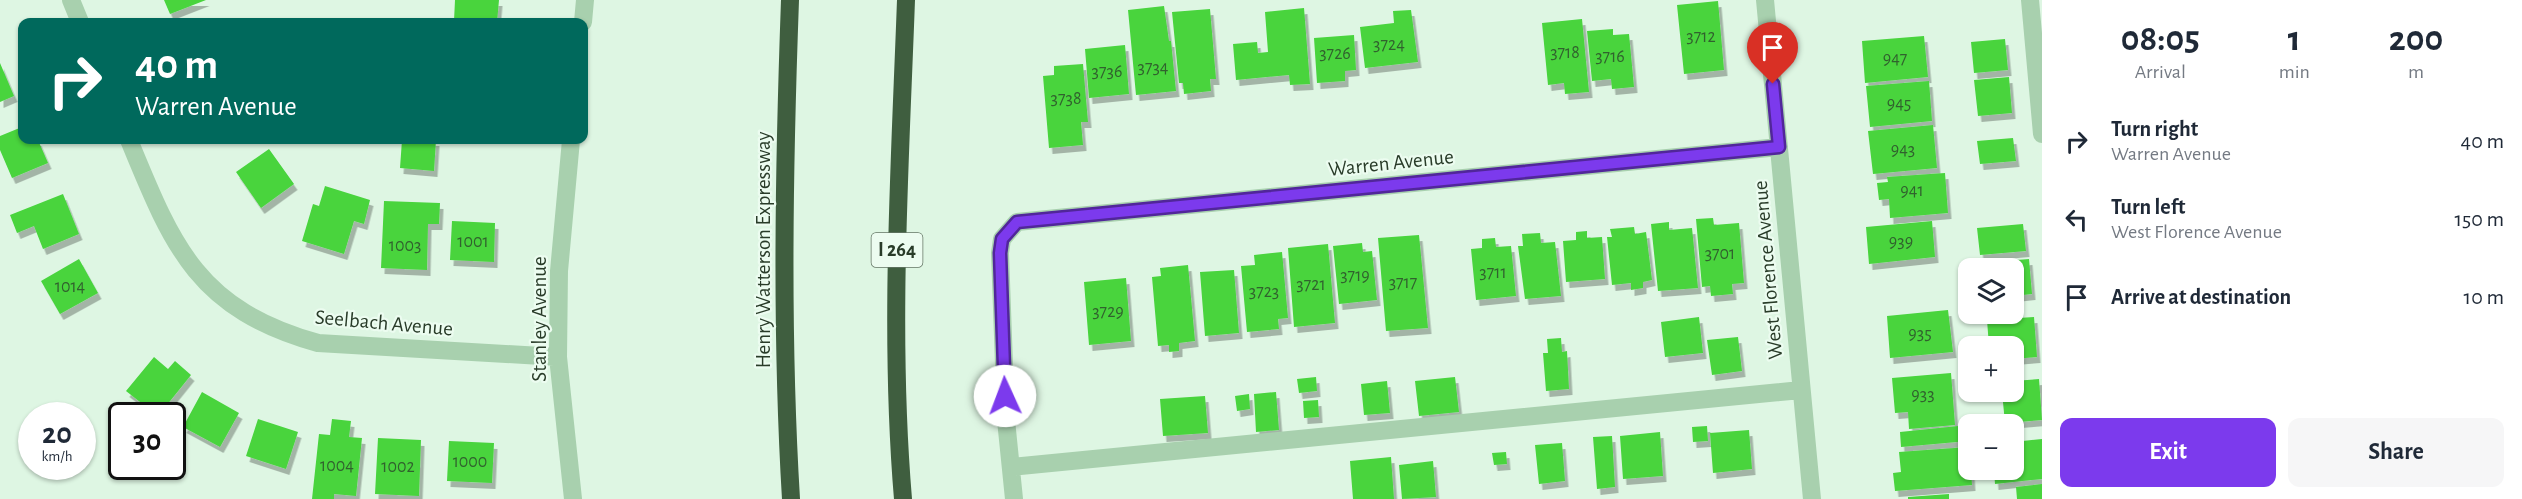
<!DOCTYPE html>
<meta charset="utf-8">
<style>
:root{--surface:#fff;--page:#f6f6f7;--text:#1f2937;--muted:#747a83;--accent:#7c3aed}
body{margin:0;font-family:"Alegreya Sans",sans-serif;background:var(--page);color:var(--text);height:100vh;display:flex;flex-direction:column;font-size:22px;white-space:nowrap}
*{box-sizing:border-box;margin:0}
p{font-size:20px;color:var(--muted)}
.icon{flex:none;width:33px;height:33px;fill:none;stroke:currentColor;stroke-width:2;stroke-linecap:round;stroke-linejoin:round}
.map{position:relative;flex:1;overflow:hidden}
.side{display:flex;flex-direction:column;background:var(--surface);width:480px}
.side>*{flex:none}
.banner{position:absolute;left:18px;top:18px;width:570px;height:126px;border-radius:12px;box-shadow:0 2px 4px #0004;background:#00695c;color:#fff;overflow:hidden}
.controls{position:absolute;left:1958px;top:258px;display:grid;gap:12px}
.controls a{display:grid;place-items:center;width:66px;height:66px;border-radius:12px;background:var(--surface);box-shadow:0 2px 4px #0004;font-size:30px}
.speed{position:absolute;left:18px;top:402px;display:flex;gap:12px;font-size:30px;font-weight:700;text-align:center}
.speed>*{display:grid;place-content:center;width:78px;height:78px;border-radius:50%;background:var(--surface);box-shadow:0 2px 4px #0004;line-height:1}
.speed small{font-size:15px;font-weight:400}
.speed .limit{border:3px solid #111;border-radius:9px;background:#fff;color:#111}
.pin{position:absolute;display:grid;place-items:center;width:51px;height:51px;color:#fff;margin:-62px -26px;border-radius:50% 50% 50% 0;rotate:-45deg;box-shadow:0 0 6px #0007}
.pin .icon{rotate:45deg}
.me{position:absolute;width:66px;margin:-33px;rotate:358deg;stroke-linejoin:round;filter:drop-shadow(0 0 4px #0008)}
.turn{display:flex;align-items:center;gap:21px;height:126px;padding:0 18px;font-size:27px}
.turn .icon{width:78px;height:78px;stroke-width:2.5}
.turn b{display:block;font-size:42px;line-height:51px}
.eta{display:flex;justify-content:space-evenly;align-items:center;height:102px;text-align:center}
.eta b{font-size:36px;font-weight:600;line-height:42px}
.cta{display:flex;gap:12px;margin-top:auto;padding:12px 18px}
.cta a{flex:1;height:69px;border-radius:12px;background:var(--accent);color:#fff;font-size:24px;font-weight:600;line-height:69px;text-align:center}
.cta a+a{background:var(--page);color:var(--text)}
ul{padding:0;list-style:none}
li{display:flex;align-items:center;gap:18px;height:78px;padding:0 18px}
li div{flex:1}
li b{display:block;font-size:22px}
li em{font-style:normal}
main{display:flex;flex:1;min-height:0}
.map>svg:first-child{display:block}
</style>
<main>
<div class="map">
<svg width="2042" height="499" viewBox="0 0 2042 499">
<defs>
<filter id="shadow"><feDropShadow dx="3.5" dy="6" stdDeviation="0" flood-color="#0004"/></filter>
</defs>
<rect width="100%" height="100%" fill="#def6e3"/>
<path fill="#48d43e" filter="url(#shadow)" d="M164 0H206L170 14Z
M455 0H499L497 22 454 21Z
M1718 1 1724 70 1684 74 1677 5Z
M1164 6 1169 41H1171L1176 91 1136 95 1128 10Z
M1304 8 1310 84 1290 85 1289 75 1236 80 1233 44 1257 42 1258 53 1268 52 1265 12Z
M1210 9 1216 79H1210L1211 91 1184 94 1183 83H1179L1172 12Z
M1411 10 1418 62 1365 68 1360 27 1394 23 1393 11Z
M1582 19 1589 92 1565 94 1564 83 1548 85 1542 23Z
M1613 29V35L1629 34 1634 87 1612 89 1611 79 1592 81 1587 31Z
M1354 35 1356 70 1345 71V81L1317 83 1314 38Z
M1924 36 1928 77 1865 83 1862 41Z
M2005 39 2008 70 1974 73 1971 42Z
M1125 45 1129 94 1089 98 1085 49Z
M0 63 14 96 0 102Z
M1083 64 1088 122H1081L1083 145 1049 148 1043 76 1054 75V66Z
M2009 77 2012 113 1978 116 1974 80Z
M1929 81 1932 121 1870 127 1866 86Z
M1933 125 1937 168 1873 174 1868 131Z
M22 127V140H38L48 163 12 178 0 150V136Z
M2013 138 2016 161 1980 164 1977 141Z
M402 140H436L434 171 400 168Z
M269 149 294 184 261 208 236 172Z
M1945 173 1948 213 1890 218 1889 199 1879 200 1877 183 1888 182 1887 177Z
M325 186 370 200 364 224 354 221 344 254 302 241 313 204 319 206Z
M63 194 79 234 43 249 34 226 17 233 10 215Z
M384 201 440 203 439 224H428L427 270 381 268Z
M1713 218 1714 225 1739 223 1744 283 1732 284 1733 294 1711 296 1710 286 1702 287 1696 219Z
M452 221 495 223 494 262 450 260Z
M1932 221 1935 257 1869 264 1866 227Z
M1669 222V230L1692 228 1698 288 1658 291 1651 224Z
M2023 224 2026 251 1980 255 1977 228Z
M1634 227 1635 234 1646 232 1652 280 1643 282V288L1631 290V283L1612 285 1607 237H1612L1610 229Z
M1587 231V238L1602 237 1605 279 1566 282 1563 241 1576 240V232Z
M1540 233 1541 243 1555 242 1561 296 1525 299 1518 246H1523L1522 234Z
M1419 235 1428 328 1386 331 1378 238Z
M1495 238 1496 247 1511 246 1516 296 1476 300 1471 249 1482 248V239Z
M1362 243 1363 252 1372 251 1377 300 1339 304 1333 246Z
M1328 244 1335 323 1294 327 1288 248Z
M1282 252 1288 318 1278 319 1279 329 1247 332 1241 266 1255 265 1254 255Z
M79 259 98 293 60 314 41 281Z
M2029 259 2032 294 2013 296V268H1993L1992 262Z
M1188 265 1195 341 1179 343V351L1169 352V345L1158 346 1152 277 1161 276 1160 268Z
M1234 270 1239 333 1205 336 1200 272Z
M1126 278 1131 341 1089 345 1084 282Z
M1948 310 1953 352 1890 358 1887 316Z
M1699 317 1703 353 1665 357 1661 322Z
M2034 317 2037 357 2013 359V346H1989L1987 320Z
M1738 337 1742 371 1712 375 1707 340Z
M1561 338 1562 352 1567 351 1569 389 1546 391 1543 353H1548L1547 339Z
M154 357 168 369 175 361 191 375 158 416 126 391Z
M1951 373 1955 425 1909 429 1908 412 1895 413 1892 378Z
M1316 377 1317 391 1299 393 1297 379Z
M1455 377 1459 412 1419 416 1415 381Z
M2039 379 2042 420 2005 423 2002 392H2013V381Z
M1387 381 1390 413 1364 415 1361 384Z
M202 392 239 413 220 447 183 427Z
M1276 392 1279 430 1256 432 1254 394Z
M1249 394 1250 409 1237 411 1235 396Z
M1205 396 1208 433 1163 436 1160 399Z
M1318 400 1319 417 1304 418 1303 401Z
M258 419 298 432 286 469 246 456Z
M332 419 351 421 349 437 362 438 356 496 334 494V499H312L319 434 330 435Z
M1968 425V441L1901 447 1900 432Z
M1707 426 1708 441 1693 442 1692 427Z
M1749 430 1752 469 1713 473 1710 433Z
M1660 432 1663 476 1623 479 1620 436Z
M1612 436 1615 487 1597 489 1593 437Z
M378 438 421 440 419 496 375 494Z
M2042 439V479L1995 484 1994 470H2013V442Z
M449 441 494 443 492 483 447 481Z
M1562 443 1565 481 1539 484 1535 445Z
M1968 447V470H1971L1972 485 1895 491 1893 473 1901 472 1899 452Z
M1506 452 1507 464 1494 465 1492 453Z
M1391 457 1394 499H1353L1350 461Z
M1433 461 1436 497 1402 499 1399 465Z
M2042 484V499H2017L2016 487Z
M1949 494V499H1908V497Z"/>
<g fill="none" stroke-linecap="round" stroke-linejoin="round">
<path stroke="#a8d0ae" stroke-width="18" d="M71 0 80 22
M1765 0 1812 499
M2030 0 2042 134
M583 22 585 0
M129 140C173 247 197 309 318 343L558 357
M571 140 559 271 558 357 573 499
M1011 467 1801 390
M1014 499 1006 420 1000 253 1002 239 1017 222 1779 147"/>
<path stroke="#3f5e3f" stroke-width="18" d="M790 0C784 166 781 333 791 499
M903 499C889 333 900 166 906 0"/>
</g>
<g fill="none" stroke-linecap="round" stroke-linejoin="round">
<defs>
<path id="route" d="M1005 396 1000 253 1002 239 1017 222 1779 147 1773 84"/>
</defs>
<use href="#route" stroke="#51269a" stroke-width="15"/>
<use href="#route" stroke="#7c3aed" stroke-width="10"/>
</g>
<g text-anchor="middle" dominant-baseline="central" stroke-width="4.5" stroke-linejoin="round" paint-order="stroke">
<g font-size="18" fill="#31622e">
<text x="1701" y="37">3712</text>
<text x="1389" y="45">3724</text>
<text x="1565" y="53">3718</text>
<text x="1335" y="54">3726</text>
<text x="1610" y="57">3716</text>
<text x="1895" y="59">947</text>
<text x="1153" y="68">3734</text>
<text x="1107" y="72">3736</text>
<text x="1066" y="99">3738</text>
<text x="1899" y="104">945</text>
<text x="1903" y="150">943</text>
<text x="1912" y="191">941</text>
<text x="473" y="242">1001</text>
<text x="1901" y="242">939</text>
<text x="405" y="246">1003</text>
<text x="1720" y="254">3701</text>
<text x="1493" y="273">3711</text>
<text x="1355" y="276">3719</text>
<text x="1403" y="283">3717</text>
<text x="1311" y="285">3721</text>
<text x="70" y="287">1014</text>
<text x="1264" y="292">3723</text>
<text x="1108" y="312">3729</text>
<text x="1920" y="334">935</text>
<text x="1923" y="395">933</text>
<text x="470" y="462">1000</text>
<text x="337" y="466">1004</text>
<text x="398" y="467">1002</text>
</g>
<rect fill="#ecfcf0" stroke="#647665" stroke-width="1.5" x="871.5" y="233" width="51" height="34" rx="4.5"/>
<g font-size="20" font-weight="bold" fill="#293c29">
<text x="897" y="250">I 264</text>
</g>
<g font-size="21" fill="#293c29" stroke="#ecfcf0">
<text transform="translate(1391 163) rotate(-6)">Warren Avenue</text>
<text transform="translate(763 250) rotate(-90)">Henry Watterson Expressway</text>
<text transform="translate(1768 270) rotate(-95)">West Florence Avenue</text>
<text transform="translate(539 319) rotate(-90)">Stanley Avenue</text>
<text transform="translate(384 323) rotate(5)">Seelbach Avenue</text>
</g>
</g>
</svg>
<div class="controls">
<a><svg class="icon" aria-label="layers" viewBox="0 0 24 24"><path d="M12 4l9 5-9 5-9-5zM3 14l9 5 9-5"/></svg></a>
<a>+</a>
<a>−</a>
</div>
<div class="speed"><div>20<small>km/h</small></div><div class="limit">30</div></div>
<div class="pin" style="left:1773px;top:84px;background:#d93025"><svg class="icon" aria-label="arrive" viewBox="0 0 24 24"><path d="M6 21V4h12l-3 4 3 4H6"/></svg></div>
<svg class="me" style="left:1005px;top:396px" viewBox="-20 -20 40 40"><circle r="19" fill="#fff"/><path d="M0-13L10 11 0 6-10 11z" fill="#7c3aed"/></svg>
<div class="banner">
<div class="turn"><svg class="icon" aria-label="right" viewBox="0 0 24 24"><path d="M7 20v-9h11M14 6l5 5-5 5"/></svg><div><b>40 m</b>Warren Avenue</div></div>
</div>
</div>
<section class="side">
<div class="eta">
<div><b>08:05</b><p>Arrival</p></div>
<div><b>1</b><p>min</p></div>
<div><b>200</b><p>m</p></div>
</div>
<ul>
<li><svg class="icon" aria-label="right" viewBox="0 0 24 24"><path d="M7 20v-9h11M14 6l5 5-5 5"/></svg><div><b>Turn right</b><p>Warren Avenue</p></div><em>40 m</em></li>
<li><svg class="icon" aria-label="left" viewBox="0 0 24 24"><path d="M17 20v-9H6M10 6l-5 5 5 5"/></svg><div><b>Turn left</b><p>West Florence Avenue</p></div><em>150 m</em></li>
<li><svg class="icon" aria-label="arrive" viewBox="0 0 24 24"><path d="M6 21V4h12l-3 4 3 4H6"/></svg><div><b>Arrive at destination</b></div><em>10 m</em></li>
</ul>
<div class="cta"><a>Exit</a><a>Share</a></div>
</section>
</main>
